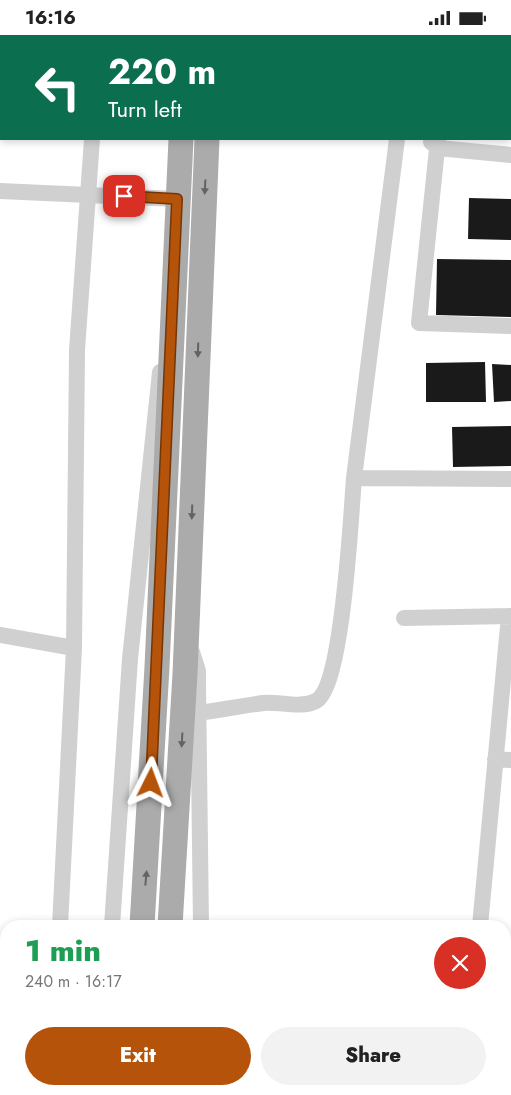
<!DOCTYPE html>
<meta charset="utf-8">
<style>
:root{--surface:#fff;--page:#f2f2f2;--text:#222;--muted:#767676;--accent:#b45309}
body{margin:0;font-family:Jost,sans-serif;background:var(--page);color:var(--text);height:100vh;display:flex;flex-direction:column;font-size:19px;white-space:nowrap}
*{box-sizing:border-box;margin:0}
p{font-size:16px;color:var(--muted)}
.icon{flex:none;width:28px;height:28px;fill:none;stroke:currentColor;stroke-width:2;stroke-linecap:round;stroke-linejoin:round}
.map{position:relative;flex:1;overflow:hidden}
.drawer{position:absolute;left:0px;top:885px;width:511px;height:175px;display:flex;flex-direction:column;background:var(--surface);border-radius:20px 20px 0 0;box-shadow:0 2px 8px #0003}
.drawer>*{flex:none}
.hud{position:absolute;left:0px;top:0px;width:511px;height:105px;box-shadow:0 2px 8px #0003;background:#0b6e4f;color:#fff;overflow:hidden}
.pin{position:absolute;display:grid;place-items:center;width:42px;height:42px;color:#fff;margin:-21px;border-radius:10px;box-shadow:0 2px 8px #0006}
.me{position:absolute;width:55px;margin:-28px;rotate:3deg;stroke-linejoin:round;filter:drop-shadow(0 0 4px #0008)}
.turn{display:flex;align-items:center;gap:18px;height:105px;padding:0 25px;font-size:22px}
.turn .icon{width:65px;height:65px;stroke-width:2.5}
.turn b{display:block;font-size:35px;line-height:42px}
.round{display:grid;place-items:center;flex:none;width:52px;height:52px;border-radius:26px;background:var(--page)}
.overview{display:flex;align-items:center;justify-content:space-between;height:85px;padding:0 25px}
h1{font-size:30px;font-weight:800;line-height:38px;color:#1e9e55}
.primary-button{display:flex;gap:10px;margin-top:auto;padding:10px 25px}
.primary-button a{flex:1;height:58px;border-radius:30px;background:var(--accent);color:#fff;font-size:20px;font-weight:800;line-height:58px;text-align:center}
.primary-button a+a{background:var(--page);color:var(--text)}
.status{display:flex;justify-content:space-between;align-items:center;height:35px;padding:0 25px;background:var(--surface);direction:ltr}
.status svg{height:14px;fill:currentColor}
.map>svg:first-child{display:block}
</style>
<div class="status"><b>16:16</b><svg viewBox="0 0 49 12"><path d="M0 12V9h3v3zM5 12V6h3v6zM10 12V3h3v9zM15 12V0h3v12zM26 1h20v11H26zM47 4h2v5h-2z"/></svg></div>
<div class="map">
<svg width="511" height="1060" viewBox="0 0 511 1060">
<rect width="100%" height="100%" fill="#fff"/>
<path fill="#1a1a1a" d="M469 163 511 164V205L468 204Z
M437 224 511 225V282L436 280Z
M485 327 486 367H426V328Z
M492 329 511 330V366L494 367Z
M511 391V431L453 432 452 392Z"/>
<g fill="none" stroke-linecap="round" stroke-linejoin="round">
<path stroke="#d0d0d0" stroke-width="16" d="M100 1V0
M447 1V0
M397 104 354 443 511 444
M438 104 419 288 511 291
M431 107 438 113 511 120
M0 156 177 164
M404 583 511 581
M0 600 74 613
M192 617 198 636V649L201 891
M199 678C220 675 241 671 263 668 280 666 300 674 316 666 343 651 351 479 354 443
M495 724 511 725
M60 891 74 613 77 315 92 104
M112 891 130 624 160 337
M480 891 509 581
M204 1054V1060
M51 1060 52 1054
M105 1060V1054
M464 1060 465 1054"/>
<path stroke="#ababab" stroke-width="25" d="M187 1V0
M213 1V0
M142 891 157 632 181 104
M170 891 185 639 207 104
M132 1060 133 1054
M166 1060V1054"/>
</g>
<defs><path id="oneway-solid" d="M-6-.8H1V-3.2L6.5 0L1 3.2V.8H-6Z" transform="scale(1.25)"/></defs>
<g fill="#636363">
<use href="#oneway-solid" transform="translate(205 152) rotate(93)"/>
<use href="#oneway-solid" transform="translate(198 315) rotate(92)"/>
<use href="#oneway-solid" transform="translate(192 477) rotate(92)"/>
<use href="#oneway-solid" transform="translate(182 705) rotate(93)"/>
<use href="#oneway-solid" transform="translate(146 843) rotate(-85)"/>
</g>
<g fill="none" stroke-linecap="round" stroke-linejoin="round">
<defs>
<path id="route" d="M124 161 177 164 151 748"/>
</defs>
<use href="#route" stroke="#753606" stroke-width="12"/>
<use href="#route" stroke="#b45309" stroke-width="9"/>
</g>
</svg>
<div class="pin" style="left:124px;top:161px;background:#d93025"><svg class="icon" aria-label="arrive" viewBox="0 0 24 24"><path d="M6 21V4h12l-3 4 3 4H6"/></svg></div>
<svg class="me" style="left:151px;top:748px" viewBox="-20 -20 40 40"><path d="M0-17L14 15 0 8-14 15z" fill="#b45309" stroke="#fff" stroke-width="4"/></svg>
<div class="hud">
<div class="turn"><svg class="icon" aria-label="left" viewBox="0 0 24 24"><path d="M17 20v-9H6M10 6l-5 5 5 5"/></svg><div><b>220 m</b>Turn left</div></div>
</div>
<section class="drawer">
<div class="overview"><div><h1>1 min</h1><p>240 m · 16:17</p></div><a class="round" style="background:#d93025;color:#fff"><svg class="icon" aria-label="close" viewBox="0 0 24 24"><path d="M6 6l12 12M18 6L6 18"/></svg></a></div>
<div class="primary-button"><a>Exit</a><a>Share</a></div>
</section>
</div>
